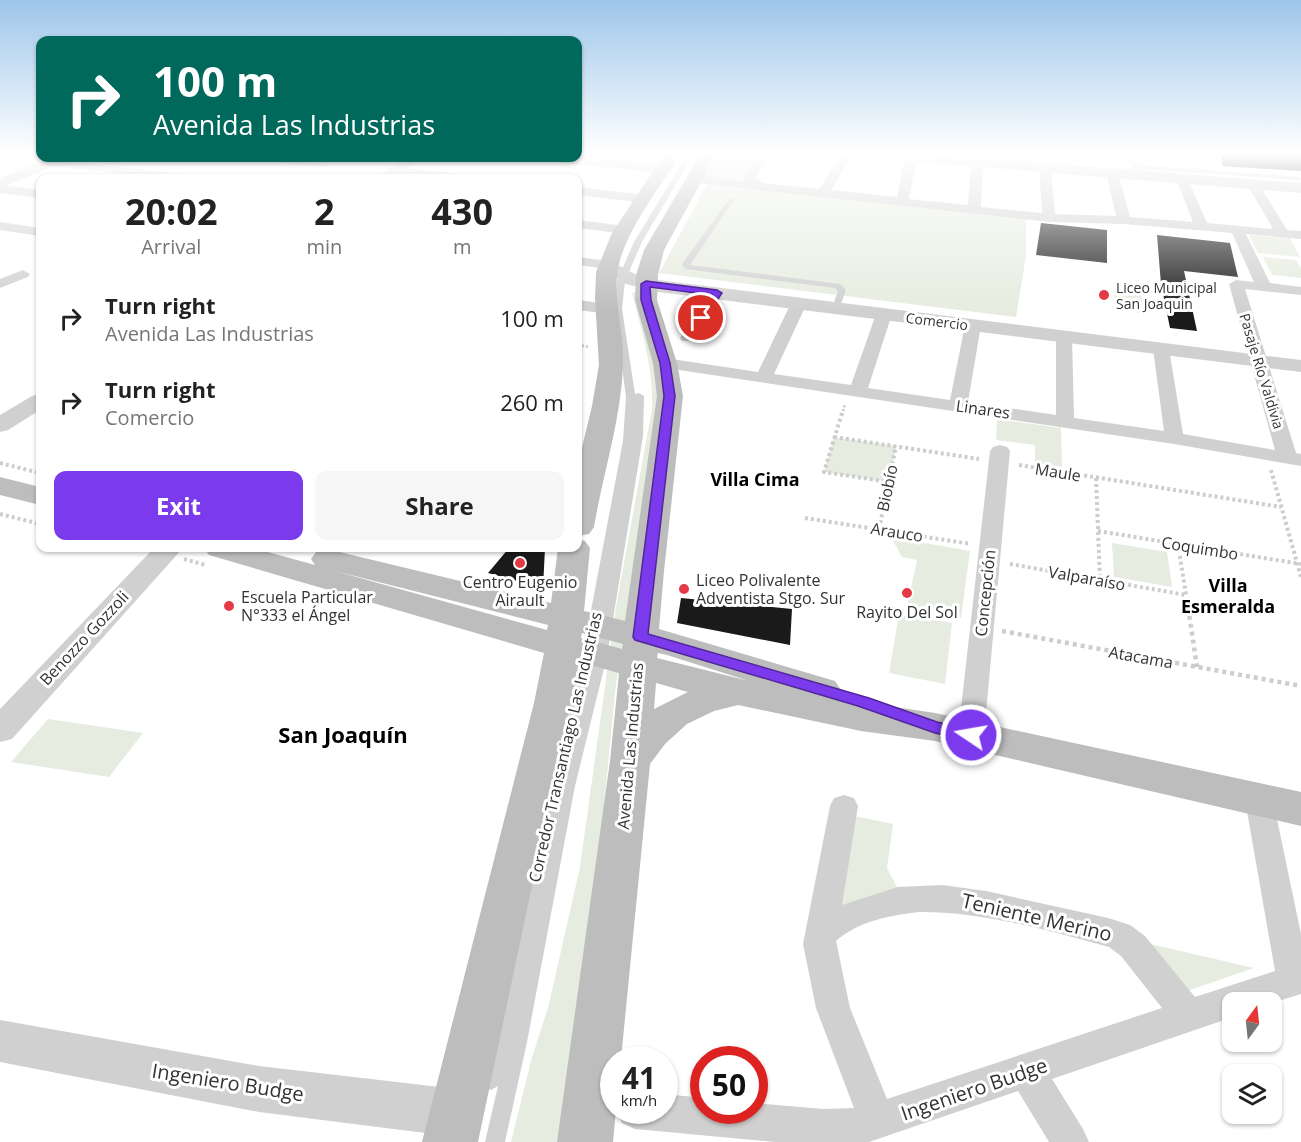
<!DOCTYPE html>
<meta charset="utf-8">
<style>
:root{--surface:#fff;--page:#f6f6f6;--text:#222;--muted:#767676;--accent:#7c3aed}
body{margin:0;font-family:"Open Sans",sans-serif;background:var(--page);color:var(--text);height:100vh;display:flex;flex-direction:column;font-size:22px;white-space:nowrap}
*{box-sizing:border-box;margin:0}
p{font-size:20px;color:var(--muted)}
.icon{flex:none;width:33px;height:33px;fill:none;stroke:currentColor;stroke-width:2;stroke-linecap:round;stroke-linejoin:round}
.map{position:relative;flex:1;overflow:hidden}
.drawer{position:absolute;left:36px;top:174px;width:546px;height:378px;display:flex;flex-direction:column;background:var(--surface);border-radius:12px;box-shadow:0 2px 4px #0004}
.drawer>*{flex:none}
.banner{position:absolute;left:36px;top:36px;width:546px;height:126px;border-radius:12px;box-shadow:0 2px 4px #0004;background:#00695c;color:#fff;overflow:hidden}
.needle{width:39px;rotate:15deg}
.controls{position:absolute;left:1222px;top:992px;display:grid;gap:12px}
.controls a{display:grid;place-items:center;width:60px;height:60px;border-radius:12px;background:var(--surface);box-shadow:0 2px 4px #0004;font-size:30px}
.speed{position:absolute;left:600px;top:1046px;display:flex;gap:12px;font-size:30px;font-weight:700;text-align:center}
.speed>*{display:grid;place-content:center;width:78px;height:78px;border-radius:50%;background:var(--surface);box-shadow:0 2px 4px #0004;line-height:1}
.speed small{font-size:15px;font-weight:400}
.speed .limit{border:9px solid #d22;background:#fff;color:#111}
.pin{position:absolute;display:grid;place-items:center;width:51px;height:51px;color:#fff;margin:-26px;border:3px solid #fff;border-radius:50%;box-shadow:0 2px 6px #0007}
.me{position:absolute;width:66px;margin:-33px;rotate:282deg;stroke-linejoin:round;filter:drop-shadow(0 0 4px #0008)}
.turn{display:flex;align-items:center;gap:21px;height:126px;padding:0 18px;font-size:27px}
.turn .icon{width:78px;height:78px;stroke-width:2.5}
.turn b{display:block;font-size:42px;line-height:51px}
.eta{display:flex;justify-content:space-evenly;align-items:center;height:102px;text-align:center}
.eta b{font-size:36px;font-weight:700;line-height:42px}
.primary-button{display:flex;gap:12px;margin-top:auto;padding:12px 18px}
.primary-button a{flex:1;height:69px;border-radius:12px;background:var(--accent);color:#fff;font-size:24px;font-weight:700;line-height:69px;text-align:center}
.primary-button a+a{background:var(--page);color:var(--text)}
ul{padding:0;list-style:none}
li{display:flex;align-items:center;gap:18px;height:84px;padding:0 18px}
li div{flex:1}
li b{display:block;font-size:22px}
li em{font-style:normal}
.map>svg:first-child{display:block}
</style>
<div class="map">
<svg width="1301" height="1142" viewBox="0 0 1301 1142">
<rect width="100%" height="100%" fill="#fff"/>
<path fill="#e6ecdf" d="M713 153H761L741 180 703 176Z
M707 184 1026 217V256L1016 317 659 273Z
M1249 235 1290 238 1300 257 1258 253Z
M1263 257 1296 260 1301 268V278L1272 275Z
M1114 290 1141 293 1144 313 1116 310Z
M639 292 662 383 639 555 616 684 571 1142H511L531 1061 549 1004 580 867 616 607 652 409C654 369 642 332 632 293Z
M997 419 1061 428 1062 467 1035 463V445L996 440Z
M834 437 896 446 889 482 824 472Z
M891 537 970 551 961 618 907 607 917 560 902 557Z
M1112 543 1167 552 1172 587 1114 577Z
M899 614 952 623 945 684 889 673Z
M48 719 143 733 109 777 11 762Z
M854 816 893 824 887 868 898 889 839 907Z
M1150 944 1254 968 1187 991Z"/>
<path fill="#1a1a1a" d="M1222 153H1301V171L1222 166Z
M1041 223 1107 230V263L1036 255Z
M1157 235 1230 243 1238 277 1184 271 1197 331 1170 328 1161 284Z
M509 548H545L543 588 488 573Z
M681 598 792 609 790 645 677 623Z"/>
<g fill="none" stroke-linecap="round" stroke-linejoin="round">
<path stroke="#cdcdcd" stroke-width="3" stroke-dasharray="2 2" stroke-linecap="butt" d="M578 345 589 347
M842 415 845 404"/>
<path stroke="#cdcdcd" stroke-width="4" stroke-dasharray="3 3" stroke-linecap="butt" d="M842 413 824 472 889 482
M834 437 979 459
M0 463 40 473
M1019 465 1281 507
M1271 470 1301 577
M1096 478 1100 580
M0 514 40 524
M805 518 971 544
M879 529 896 446
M1098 531 1301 564
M1178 544 1187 601
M184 559 205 565
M1010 564 1186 595"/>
<path stroke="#cdcdcd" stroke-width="4.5" stroke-dasharray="4 4" stroke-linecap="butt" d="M1187 600 1197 667
M1002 631 1301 686"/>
<path fill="#d0d0d0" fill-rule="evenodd" d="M688 153H694L642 242 625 281 622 309 635 394 639 393 644 396 643 436 607 656 575 786 527 1042 505 1142H485L498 1086 491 1090 484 1087 481 1080 545 791 583 653 623 441 626 397 614 309 617 281 634 242Z
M933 153 977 154 980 156V163L975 164 974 158Z
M1121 153H1128L1138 165 1299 177 1301 180 1139 169 1141 174 1138 176 1135 174 1131 163Z
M731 198 734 200 690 265 840 284 846 290 839 310 832 308 838 291 835 288 685 269 682 264 729 199Z"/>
<path fill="#d0d0d0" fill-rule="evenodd" d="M761 153H773L755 177 763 183 819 189 842 153H854L831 190 897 197 905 158 907 156H915L917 158 909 199 968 205 971 163 977 160 983 163 981 207 1042 213 1039 168 1045 165 1051 168 1055 214 1116 216 1106 173 1112 169 1118 173 1130 217 1193 222 1176 179 1182 175 1188 179 1207 223 1273 229 1247 184 1249 181H1257L1287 230 1301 231V239L1246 234 1270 283 1301 287V295L1245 289 1296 453 1301 454V466L1174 444 659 367 657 363 659 359 665 358 758 372 791 303 799 298 807 303 774 374 851 385 876 314 884 309 892 314 868 388 950 400 965 325 973 320 981 325 968 402 1056 415V337L1064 332 1072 337 1074 418 1164 431 1153 349 1161 344 1169 349 1183 434 1275 450 1229 284 1236 280 1254 282 1232 233 1124 224 1049 222 695 183 689 179 695 175 744 181 742 178Z
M261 158C276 156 319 155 330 164L324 167 267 161Z
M50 160 185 174 191 178H158L46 165V161Z
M395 167 461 174 467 178H432L391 173 389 171Z
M0 185 40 190V198L0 193Z
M578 187 645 195 651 199 645 203 578 195Z
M578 220 625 226 632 230 625 234 578 228Z
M0 222 40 228V236L0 230Z
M578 257 608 261 615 265 608 269 578 265Z
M23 270 30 274 28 277 0 288V279Z
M717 289 724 293 696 338 694 341H682L680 338 712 290Z
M578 300 608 304 616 309 608 314 578 310Z
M1000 445 1007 447 1010 451 984 735 981 742 971 745 961 742 958 735 990 451 993 447Z
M1259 789 1269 792 1273 800 1301 934V994L1272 1003 1233 1002V1017L1052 1079 1083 1129 1089 1142H1049L1018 1091 869 1142H775L635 1129 622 1123 616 1110H664V1094L704 1098V1110H754V1103L824 1109 854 1108 816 1008 803 944 830 806 834 798 844 795 854 798 858 806 842 905 898 887 942 885 986 891 1108 918 1130 925 1145 936 1195 997 1275 971 1245 800 1249 792ZM920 912C984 912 1048 930 1109 947L1121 956 1162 1008 887 1099 850 1008 836 941C858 921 892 915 920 912Z"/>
<path fill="#d0d0d0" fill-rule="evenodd" d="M849 153H911L1301 183V193L856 157Z
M578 156 663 165 670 169 663 173 552 162 545 158Z
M51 158H69L67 161 0 188V178Z
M405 158H421L393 178H377L379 175Z
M608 260 639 276 658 280 1301 360V372L658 292 626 284 602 269 599 265 602 261Z
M40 394V410L8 430 0 432V415L32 396Z
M154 548H183L12 739 0 742V709Z
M0 1020 259 1066 457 1089 474 1096 481 1113 474 1130 457 1137 259 1112 0 1062Z"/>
<path fill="#bdbdbd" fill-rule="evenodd" d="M665 153H681C660 188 632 221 620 260 610 295 625 330 623 365 621 420 603 473 594 527L589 534 578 536V464L592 406 599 365 595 298 596 272 612 233Z
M701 153H717L664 250 658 275 657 300 677 363 683 396 664 571 659 629 835 681 841 690 836 698 935 713 1301 792V826L935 741 861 731 738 705 714 711 687 724 665 744 650 764 621 1059H614V1110H616L613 1142H557L610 761 619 673 579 662 478 1142H422L534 703 544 653 209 555 204 548H253L315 565 311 559 316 552 327 549 551 603 558 548H578V539L585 541 590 548 584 611 625 621 657 396 653 363 635 300 636 275 644 250ZM335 571 548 625 547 630ZM582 633 623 644 622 649 581 638ZM658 653 667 655 749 681 657 658ZM656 683 688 692 654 709Z
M0 477 40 487V505L0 495Z"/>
</g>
<linearGradient id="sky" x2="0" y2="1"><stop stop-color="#9ec6ea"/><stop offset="0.49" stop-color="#fff"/><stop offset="1" stop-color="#fff" stop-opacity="0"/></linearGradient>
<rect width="1301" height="313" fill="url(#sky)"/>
<path fill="#7c3aed" stroke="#51269a" stroke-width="1.5" d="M646 281 717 290 722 293 704 320 701 321 696 318 712 295 650 287 651 300 670 363 675 396 648 634 869 698 937 722 977 731 980 735 977 740 971 741 935 733 858 706 635 640 633 637 664 396 660 363 641 300V284Z"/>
<g fill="#e63946" stroke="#fff" stroke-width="2">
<circle cx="1104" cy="295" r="6"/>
<circle cx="520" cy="563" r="6"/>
<circle cx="684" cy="589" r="6"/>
<circle cx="907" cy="593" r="6"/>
<circle cx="229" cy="606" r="6"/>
</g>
<g text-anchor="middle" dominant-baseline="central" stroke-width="6" stroke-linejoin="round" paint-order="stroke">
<g font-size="14" fill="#333" stroke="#fff" text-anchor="start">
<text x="1116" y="287">Liceo Municipal<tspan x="1116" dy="16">San Joaquin</tspan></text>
</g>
<g font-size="14" fill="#333" stroke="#fff">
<text transform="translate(937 321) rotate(7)">Comercio</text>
<text transform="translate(1262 371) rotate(73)">Pasaje Río Valdivia</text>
</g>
<g font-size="16" fill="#333" stroke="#fff">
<text transform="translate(983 409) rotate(8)">Linares</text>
<text transform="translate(1058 472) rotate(9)">Maule</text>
<text transform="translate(887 488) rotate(-78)">Biobío</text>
<text transform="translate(897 532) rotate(9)">Arauco</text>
<text transform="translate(1200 548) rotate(9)">Coquimbo</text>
<text transform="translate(1087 578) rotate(10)">Valparaíso</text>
<text transform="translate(985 593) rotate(-84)">Concepción</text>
<text transform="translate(84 638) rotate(-47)">Benozzo Gozzoli</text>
<text transform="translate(1141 657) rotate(10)">Atacama</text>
<text transform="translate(630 746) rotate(-85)">Avenida Las Industrias</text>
<text transform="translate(565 747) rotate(-77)">Corredor Transantiago Las Industrias</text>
</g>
<g font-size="16" fill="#333" stroke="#fff" text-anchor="start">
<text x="696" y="580">Liceo Polivalente<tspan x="696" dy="18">Adventista Stgo. Sur</tspan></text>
<text x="520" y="582" text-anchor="middle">Centro Eugenio<tspan x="520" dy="18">Airault</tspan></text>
<text x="241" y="597">Escuela Particular<tspan x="241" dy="18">N°333 el Ángel</tspan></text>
<text x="907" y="612" text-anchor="middle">Rayito Del Sol</text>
</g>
<g font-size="18" font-weight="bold" fill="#000" stroke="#fff">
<text x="755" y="479">Villa Cima</text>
<text x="1228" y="585">Villa<tspan x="1228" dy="21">Esmeralda</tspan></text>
</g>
<g font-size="20" fill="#333" stroke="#fff">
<text transform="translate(1037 917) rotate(13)">Teniente Merino</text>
<text transform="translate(228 1082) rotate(9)">Ingeniero Budge</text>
<text transform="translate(974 1089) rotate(-19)">Ingeniero Budge</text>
</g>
<g font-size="22" font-weight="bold" fill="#000" stroke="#fff">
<text x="343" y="734">San Joaquín</text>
</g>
</g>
</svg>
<div class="controls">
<a><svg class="needle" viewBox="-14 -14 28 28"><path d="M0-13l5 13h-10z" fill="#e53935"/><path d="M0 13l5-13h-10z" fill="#767676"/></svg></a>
<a><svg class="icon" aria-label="layers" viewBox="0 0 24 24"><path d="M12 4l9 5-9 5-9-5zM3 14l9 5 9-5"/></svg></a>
</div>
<div class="speed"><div>41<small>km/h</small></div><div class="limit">50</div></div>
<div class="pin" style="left:701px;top:318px;background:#d93025"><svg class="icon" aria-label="arrive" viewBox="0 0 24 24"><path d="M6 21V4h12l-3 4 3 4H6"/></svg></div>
<svg class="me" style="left:971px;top:735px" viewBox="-20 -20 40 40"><circle r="17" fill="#7c3aed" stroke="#fff" stroke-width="3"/><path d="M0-11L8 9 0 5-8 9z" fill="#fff"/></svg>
<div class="banner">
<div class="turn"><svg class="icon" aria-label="right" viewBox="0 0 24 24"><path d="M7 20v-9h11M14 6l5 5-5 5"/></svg><div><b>100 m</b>Avenida Las Industrias</div></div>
</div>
<section class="drawer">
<div class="eta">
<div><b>20:02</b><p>Arrival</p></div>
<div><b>2</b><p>min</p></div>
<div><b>430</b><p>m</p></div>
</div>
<ul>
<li><svg class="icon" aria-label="right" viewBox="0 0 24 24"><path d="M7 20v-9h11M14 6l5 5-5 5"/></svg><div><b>Turn right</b><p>Avenida Las Industrias</p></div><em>100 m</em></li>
<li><svg class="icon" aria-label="right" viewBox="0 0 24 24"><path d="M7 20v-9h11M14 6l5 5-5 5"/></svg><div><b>Turn right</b><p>Comercio</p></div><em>260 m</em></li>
</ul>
<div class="primary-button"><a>Exit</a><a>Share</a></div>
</section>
</div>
